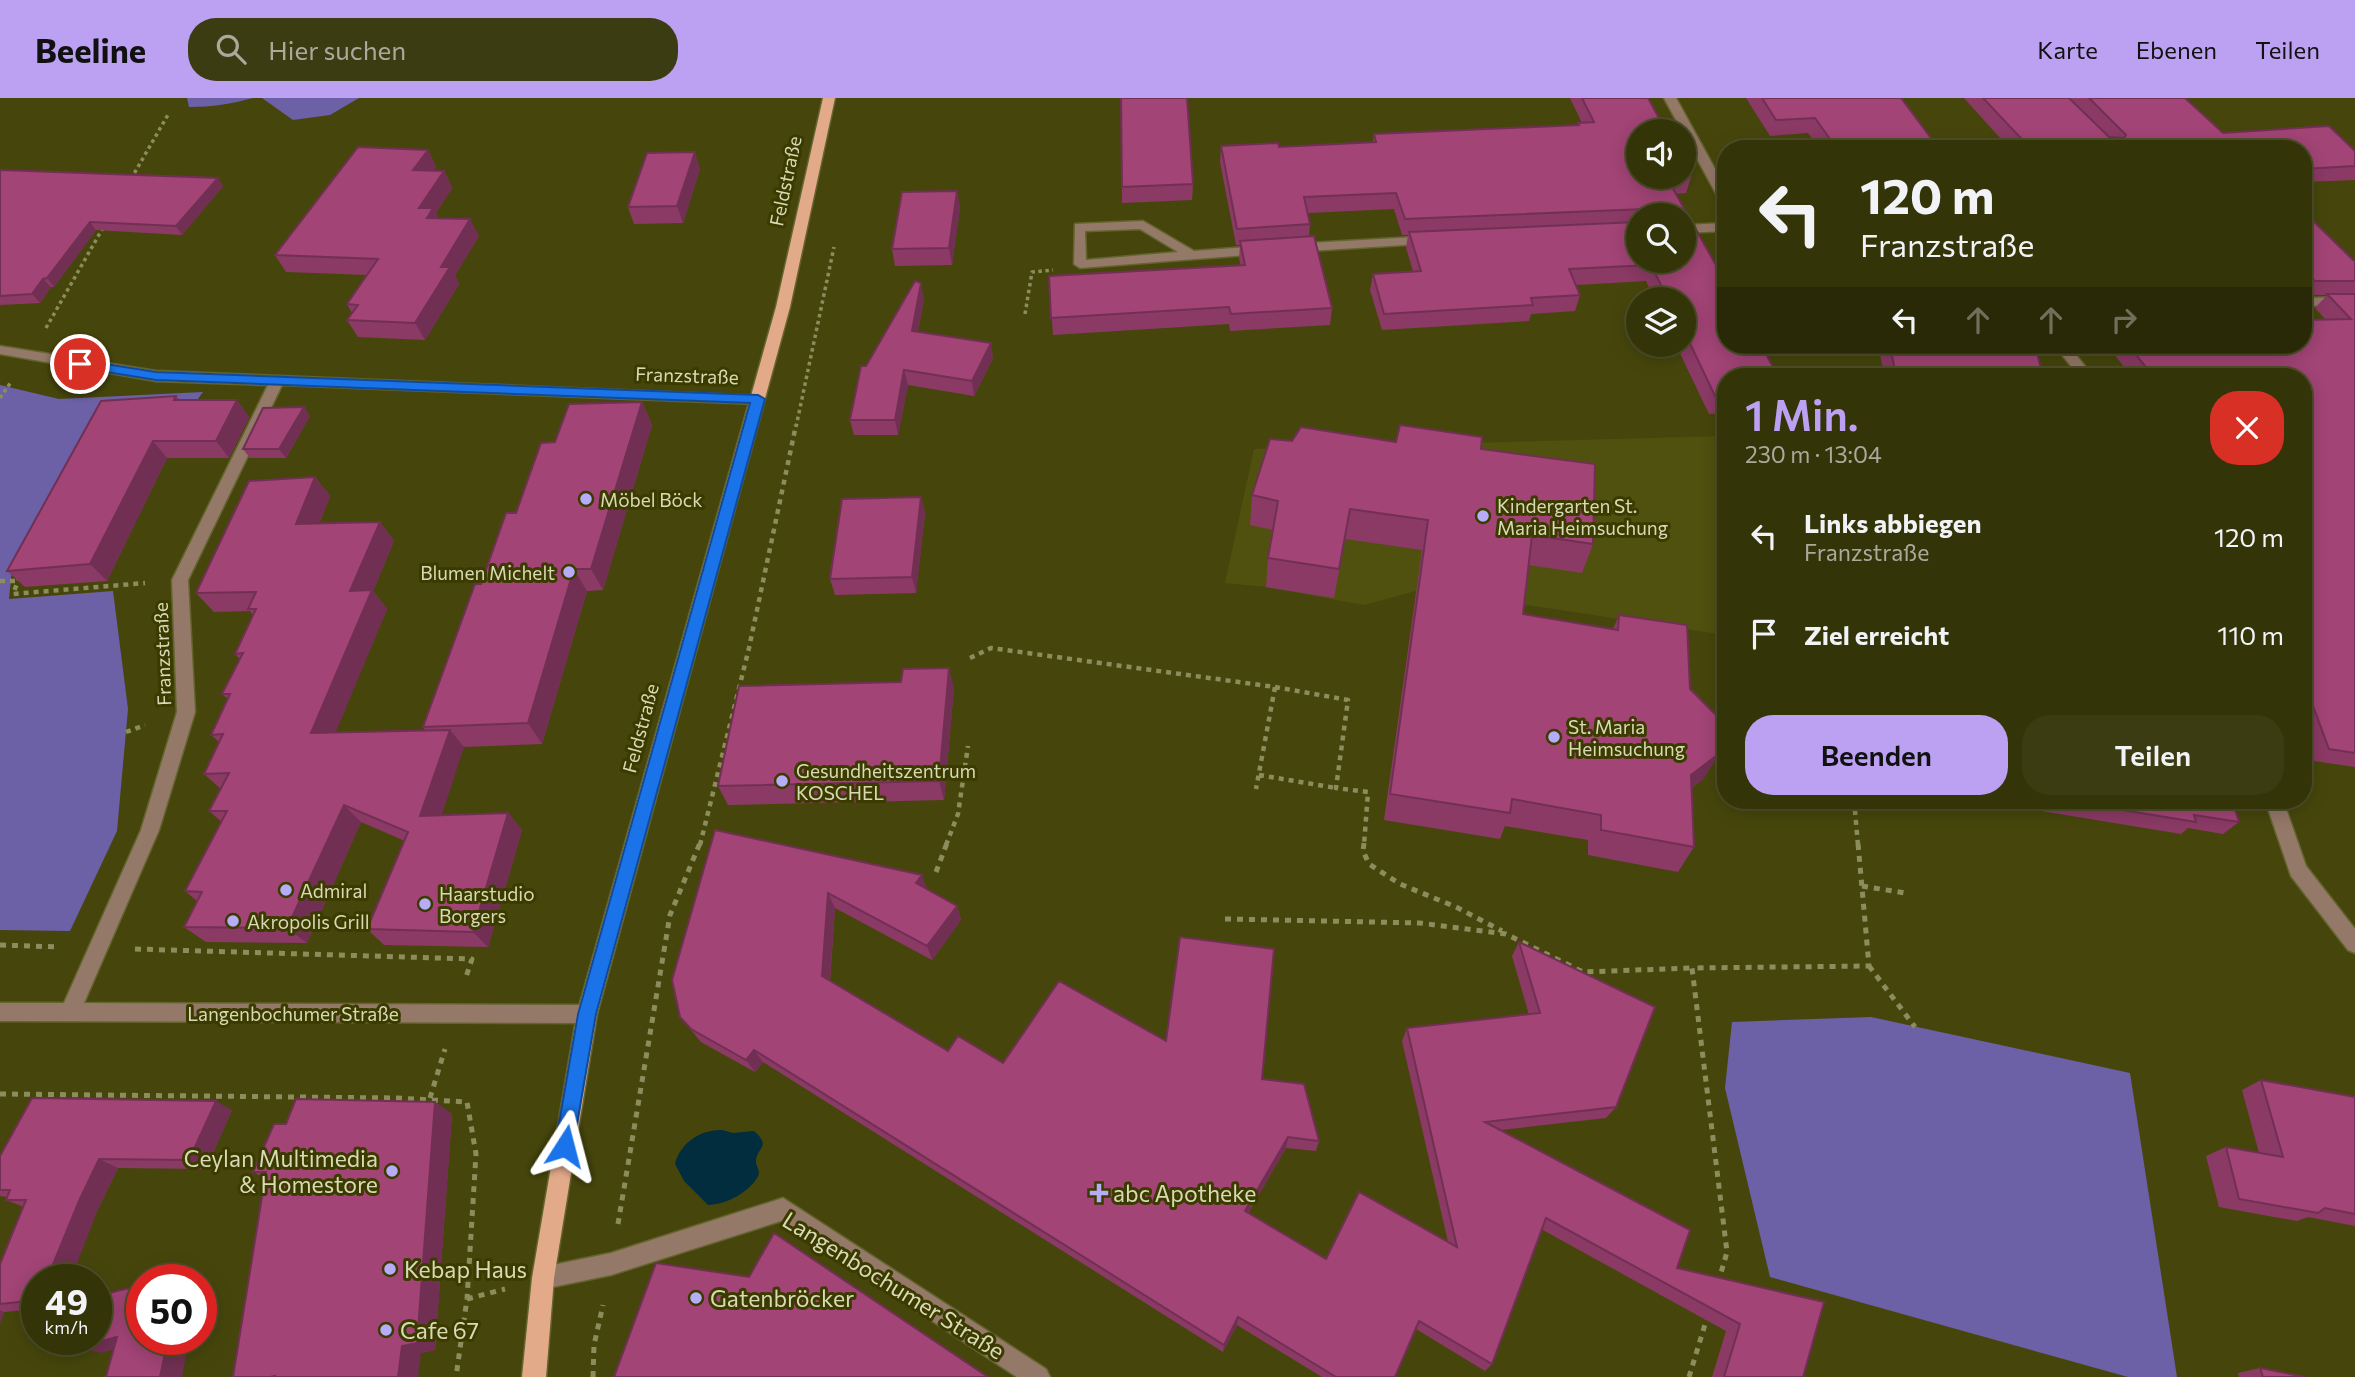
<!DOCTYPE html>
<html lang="de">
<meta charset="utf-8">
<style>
:root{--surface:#343409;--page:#3c3c12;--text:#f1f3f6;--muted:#a9aa9c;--line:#4e4f2a;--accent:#bca0f2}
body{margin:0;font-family:Commissioner,sans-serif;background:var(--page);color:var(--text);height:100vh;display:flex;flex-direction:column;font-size:26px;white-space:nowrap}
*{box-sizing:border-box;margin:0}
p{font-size:23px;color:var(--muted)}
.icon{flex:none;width:38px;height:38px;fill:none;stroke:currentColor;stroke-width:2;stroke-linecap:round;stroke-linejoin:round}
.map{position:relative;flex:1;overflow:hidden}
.details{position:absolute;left:1717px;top:270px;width:595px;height:441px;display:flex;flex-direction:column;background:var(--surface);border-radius:28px;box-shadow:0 4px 18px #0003,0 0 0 2px var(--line)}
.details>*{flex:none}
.banner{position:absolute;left:1717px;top:42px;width:595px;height:214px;border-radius:28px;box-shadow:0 4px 18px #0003,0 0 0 2px var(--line);background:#343409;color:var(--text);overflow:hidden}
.fabs{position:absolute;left:1626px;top:21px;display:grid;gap:14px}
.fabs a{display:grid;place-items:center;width:70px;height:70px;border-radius:50%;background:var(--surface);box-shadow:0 4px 18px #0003,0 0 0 2px var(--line);font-size:35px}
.speed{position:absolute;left:21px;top:1166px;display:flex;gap:14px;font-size:35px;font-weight:700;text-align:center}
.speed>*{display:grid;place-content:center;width:91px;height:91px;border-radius:50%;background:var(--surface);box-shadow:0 4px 18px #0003,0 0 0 2px var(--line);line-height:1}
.speed small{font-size:18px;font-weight:400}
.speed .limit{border:10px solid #d22;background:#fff;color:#111}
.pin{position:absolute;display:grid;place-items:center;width:60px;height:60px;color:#fff;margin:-30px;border:4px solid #fff;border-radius:50%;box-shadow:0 2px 7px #0007}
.me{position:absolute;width:77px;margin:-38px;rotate:9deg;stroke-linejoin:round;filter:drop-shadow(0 0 5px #0008)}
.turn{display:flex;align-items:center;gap:24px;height:147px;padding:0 28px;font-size:32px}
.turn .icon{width:91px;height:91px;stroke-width:2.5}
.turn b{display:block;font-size:49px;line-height:60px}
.lanes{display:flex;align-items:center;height:66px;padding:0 28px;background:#0003;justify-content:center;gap:35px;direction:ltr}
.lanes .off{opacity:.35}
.round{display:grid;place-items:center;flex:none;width:74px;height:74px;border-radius:28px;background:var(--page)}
.overview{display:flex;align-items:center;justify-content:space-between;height:119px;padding:0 28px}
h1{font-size:42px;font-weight:600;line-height:52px;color:var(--accent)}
.cta{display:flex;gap:14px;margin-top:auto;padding:14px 28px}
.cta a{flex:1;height:80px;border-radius:28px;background:var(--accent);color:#111;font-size:28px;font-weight:600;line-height:80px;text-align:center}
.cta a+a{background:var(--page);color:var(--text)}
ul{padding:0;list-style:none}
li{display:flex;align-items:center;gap:21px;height:98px;padding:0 28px}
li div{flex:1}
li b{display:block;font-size:26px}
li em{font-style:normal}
header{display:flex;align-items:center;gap:42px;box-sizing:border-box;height:98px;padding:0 35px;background:var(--accent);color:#111}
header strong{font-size:33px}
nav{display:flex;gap:38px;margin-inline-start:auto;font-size:24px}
.search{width:490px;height:63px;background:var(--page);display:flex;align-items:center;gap:18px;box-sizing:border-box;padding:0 24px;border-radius:28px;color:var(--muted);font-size:26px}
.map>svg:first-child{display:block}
</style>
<header>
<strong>Beeline</strong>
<div class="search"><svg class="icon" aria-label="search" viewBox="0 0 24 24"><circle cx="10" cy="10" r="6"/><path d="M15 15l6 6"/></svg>Hier suchen</div>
<nav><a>Karte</a><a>Ebenen</a><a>Teilen</a></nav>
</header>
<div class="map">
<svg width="2355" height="1279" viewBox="0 0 2355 1279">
<rect width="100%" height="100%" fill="#46460c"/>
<path fill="#50510f" d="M1725 338V537L1423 491 1364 507 1266 489 1225 485 1254 351Z"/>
<path fill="#6c60a7" d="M187 0H253C231 6 212 9 189 9Z
M262 0H359L330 17 293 22Z
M0 287 59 301 203 294 192 309 12 471 9 501 113 493 128 611 117 733 70 833 0 832Z
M1871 919 2130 975 2177 1279H2128L1770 1179 1725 990 1732 924Z"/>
<path fill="#012d3e" d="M722 1032 733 1035 754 1033C773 1050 755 1049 756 1065 757 1069 759 1072 759 1076 752 1093 726 1107 708 1107L684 1083 675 1066C680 1045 701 1031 722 1032Z"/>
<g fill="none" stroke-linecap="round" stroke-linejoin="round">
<defs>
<path id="minor" d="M1664 0H1676L1726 91V107L1720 103Z
M1143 123 1194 153 1260 148 1266 152 1260 156 1080 170 1074 166 1075 126ZM1140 131 1178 154 1086 162 1085 133Z
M1726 125V133L1684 135V127Z
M1432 138 1438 142 1437 145 1292 154 1286 150 1292 146Z
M2355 199V207L2303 208V200Z
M2054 247H2068L2093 278H2079Z
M0 248 156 273 763 298V304L758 306 282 287 188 482 195 614 159 732 84 905 587 907 594 909 597 916 594 923 587 925 0 923V905H64L141 732 177 614 172 482 268 287 156 283 0 256Z
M2265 702H2283L2306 768 2355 831V855L2348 852 2291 778Z
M783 1100 1046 1271 1050 1279H1017L781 1123 611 1177 543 1191 535 1188 532 1180 535 1172 543 1169 611 1155Z"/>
<path id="major" d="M823 0H835L790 209 597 916 554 1180 546 1279H522L532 1180 577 916 776 209Z"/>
</defs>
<use href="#minor" stroke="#63642e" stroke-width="3"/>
<use href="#major" stroke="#63642e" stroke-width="3"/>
<path stroke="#8c8d5d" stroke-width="3.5" stroke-dasharray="3.5 3.5" stroke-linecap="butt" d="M131 81 169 15
M1025 216 1032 174 1053 172
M46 230 104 128
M0 300 11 284
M796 329 834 149"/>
<path stroke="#8c8d5d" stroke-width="4.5" stroke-dasharray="5 5" stroke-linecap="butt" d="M20 478 13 496 145 485
M0 483H18
M970 560 991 550 1275 589 1256 691
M1275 589 1348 602 1336 690 1368 694 1364 747
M126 634 145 627
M1259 677 1336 690
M1854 702 1858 747
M700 747 749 550 796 327
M946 747 958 716 968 648"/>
<path stroke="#8c8d5d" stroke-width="5" stroke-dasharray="6 6" stroke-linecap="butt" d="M1364 745 1363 753 1369 766 1400 786 1456 809 1502 833
M936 774 947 745
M1862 788 1905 795
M1225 821 1420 825 1506 836 1583 874 1692 870
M0 847 60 849
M135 851 472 861 465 882
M1869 868 1915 929
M0 996 397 1000 467 1004 476 1056 467 1201 456 1279
M430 1000 445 951
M618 1126 670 817 700 745
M1718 1185 1727 1154 1692 870 1869 868 1858 745
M467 1201 505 1191
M593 1279 594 1247 603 1207
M1689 1279 1707 1220"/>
<use href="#minor" fill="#947868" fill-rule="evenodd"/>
<use href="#major" fill="#e3aa8a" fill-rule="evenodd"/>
</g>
<path fill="#8b3a65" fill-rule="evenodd" d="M1570 0H1648L1666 33H1638V79H1684V65L1691 79 1686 95 1675 96 1726 185V247H1761L1778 278H1726V315L1709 316 1676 247H1684V201H1654L1646 183 1576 187 1580 197 1575 213 1531 216 1529 223 1382 232 1370 192 1373 176 1413 173 1406 150 1408 137H1402L1394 111 1308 115 1310 126 1309 138H1314L1332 210 1330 227 1230 233 1229 226 1053 237 1049 178 1241 168 1239 161 1240 147H1236L1220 64 1221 48 1278 45 1279 49 1373 45 1374 36 1577 27 1578 25H1582ZM1638 117H1684V163H1638Z
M1746 0H1901L1939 51H1819L1808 35 1770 38Z
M1964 0H2185L2223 35 2355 53V82L2303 84V51H2010Z
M428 52 436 69 434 72 444 73 452 90 436 115 438 120 479 138 455 177 459 186 425 242 358 239 347 222 352 215 347 206 367 177 286 174 275 157Z
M700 71 683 125 634 126 628 109Z
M0 72 218 80 223 88 182 137 96 132 54 189H51L40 205 0 207Z
M1193 86 1192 102 1122 105V89Z
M957 93 960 110 952 167 895 168 892 151Z
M2303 113 2353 162 2355 163V669L2314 663 2303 634V278H2131L2107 247H2303L2326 222 2315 210 2327 197H2303Z
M924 201 918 233 993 260 974 298 908 287 898 337H854L850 322 866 268Z
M1881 247H1890L2043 278H1884L1879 250Z
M176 298 180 302H237L249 319 229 360H167L107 483 25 489 7 473Z
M642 304 652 327 603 492 587 493 542 646 463 649 441 717 508 715 522 732 488 849 384 847 367 831 405 743 361 724 307 845 206 844 184 829 197 803 185 793 222 724 209 713 221 691 204 676 219 644 211 637 228 601 222 596 240 561 235 556 253 517 250 513 214 514 196 495 315 379 330 398 319 426 380 424 394 443 373 493 387 511 335 634 425 632 423 629 481 486 516 415 555 344Z
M310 318 286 360H250L243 351Z
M1292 343 1396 344 1481 351 1593 446 1582 475 1528 467 1523 516 1613 531 1619 517 1690 591 1720 655 1703 681 1692 690 1694 749 1678 774 1588 757V742L1505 728 1500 741 1384 722 1422 452 1345 441 1334 500 1266 489 1268 460 1273 432 1250 427 1252 397Z
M921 399 925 415 916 495 835 497 830 481Z
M954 590 944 702 728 707 718 688Z
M1992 702H2254L2241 712 2235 711 2239 724 2223 736 2188 730 2181 736 1992 705Z
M715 732 927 791 957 808 961 822 932 862 835 810 830 883 948 953 1003 965 1166 943 1262 981 1319 1043 1316 1053 1286 1050 1248 1115 1326 1161 1448 1144 1402 943 1407 930 1529 917 1512 858 1519 844 1616 1009 1606 1020 1501 1032 1677 1170 1803 1279H1712L1726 1233 1541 1131 1492 1266 1485 1273 1416 1231 1395 1279H1322L1237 1227 1223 1254 763 964 755 974 701 944 680 919Z
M2261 982 2355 999V1128L2308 1119 2297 1123 2219 1109 2206 1058 2226 1049 2259 1055 2242 992Z
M435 1004 452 1016 435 1252 421 1255 265 1080 253 1074 286 1026Z
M232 1012 206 1071 118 1070 98 1111 37 1181V1211L4 1214 0 1225V1166L24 1109 6 1102 7 1099 0 1098V1058Z
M2260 1270 2305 1279H2239L2238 1275Z"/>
<path fill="#713053" d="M428 52 436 69 422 89 413 72Z
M695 54 700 71 683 125 677 108Z
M444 73 452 90 436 115 442 127 436 136 419 110Z
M218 80 223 88 182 137 176 128Z
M957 93 960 110 952 167 949 150Z
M470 121 479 138 455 177 459 186 425 242 415 225 441 169Z
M90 124 96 132 54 189 47 180Z
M43 181 51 189 40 205 32 196Z
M921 185 924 201 915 248 912 233Z
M991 245 993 260 974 298 972 283Z
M904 272 908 287 898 337 895 322Z
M237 302 249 319 229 360 216 343Z
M642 304 652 327 603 492 591 471Z
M304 309 310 318 286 360 279 351Z
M153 343 167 360 107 483 90 466Z
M315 379 330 398 311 446 296 426Z
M921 399 925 415 916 495 912 479Z
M380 424 394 443 373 493 387 511 328 653 311 635 350 493Z
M574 471 587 493 542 646 528 625Z
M949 570 954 590 944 702 939 683Z
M450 632 464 649 436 735 420 718Z
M1720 655 1703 681 1675 703 1691 677Z
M344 707 361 724 307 845 287 830Z
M508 715 522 732 488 849 473 834Z
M922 777 927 791 916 785Z
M828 795 835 810 829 891 822 878Z
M957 808 961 822 932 862 927 848Z
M754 952 763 964 755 974 746 962Z
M216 1003 232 1012 206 1071 189 1062Z
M435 1004 452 1016 435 1252 421 1255 418 1279H398Z
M1288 1039 1286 1050 1243 1122 1245 1113Z
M99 1061 118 1070 98 1111 71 1181H47L79 1103Z
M180 1178 190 1181H180Z
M0 1212 4 1214 0 1225Z
M1238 1219 1237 1227 1223 1254 1224 1247Z
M117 1239 138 1245 101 1255 79 1249Z
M168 1241H189L182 1279H160Z"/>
<path fill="#a24476" stroke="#713053" stroke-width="2" d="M1121 0H1187L1193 86 1122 89Z
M1582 0H1648L1666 33H1638V79H1684V65L1691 79 1667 80 1726 185V247H1761L1778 278H1726V299L1716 300 1684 233V201H1668L1651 167 1569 171 1580 197 1531 200 1533 207 1384 216 1373 176 1421 173 1409 134 1638 124V163H1684V117H1646L1645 111 1405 121 1396 95 1304 99 1310 126 1237 131 1221 48 1278 45 1279 49 1376 44 1374 36 1579 27 1578 25 1594 24Z
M1762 0H1901L1939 51H1837L1815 20 1776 22Z
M1983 0H2069L2109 39 2124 40 2126 37 2089 0H2185L2223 35 2329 28 2355 53V68L2303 71V51H2031Z
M358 49 428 52 413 72 444 73 419 110H433L427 120 470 121 441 169H450L415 225 347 222 358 207 347 206 378 161 275 157Z
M695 54 677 108 628 109 647 55Z
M0 72 218 80 176 128 90 124 47 180 43 181 32 196 0 198Z
M957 93 949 150 892 151 902 94Z
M2303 113 2353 162 2355 163V183H2315L2303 172Z
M1314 138 1332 210 1231 216 1229 209 1051 220 1049 178 1245 167 1240 143Z
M915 183 921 185 912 233 991 245 972 283 904 272 895 322H850L861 268H866Z
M2327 196H2355V655L2329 651 2303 581V278H2153L2128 247H2303V222L2351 221Z
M1890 247H2035L2043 278H1896Z
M176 298 174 302H237L216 343H153L90 466 7 473 101 303Z
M642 304 591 471H574L528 625 423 629 475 486H481L506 415H516L541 345 555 344 569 306Z
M304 309 279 351H243L263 310Z
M1400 327 1482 339 1481 351 1595 366 1593 446 1532 437 1523 516 1618 532 1619 517 1687 527 1690 591 1719 620 1723 640 1720 655 1691 677 1694 749 1601 732V717L1512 701 1510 715 1390 696 1428 422 1350 411 1339 471 1268 460 1278 403 1252 397 1270 341 1292 343 1301 329 1396 344Z
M315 379 296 426 380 424 350 493 372 492 311 635 450 632 420 718 508 715 473 834 367 831 408 734 344 707 287 830 184 829 202 794 185 793 227 713H209L229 675 204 676 223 636 211 637 230 596H222L243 555 235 556 256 511H248L256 494 196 495 249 383Z
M921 399 912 479 830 481 842 401Z
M949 570 939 683 718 688 739 588 901 584 903 571Z
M2061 702H2232L2239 724 2194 717 2196 724Z
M715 732 922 777 916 785 957 808 927 848 828 795 822 878 948 953 958 938 1003 965 1059 883 1166 943 1180 839 1274 851 1262 981 1304 986 1319 1043 1288 1039 1245 1113 1326 1161 1359 1094 1457 1149 1407 930 1540 915 1519 844 1655 909 1616 1009 1485 1024 1690 1132 1677 1170 1824 1204 1803 1279H1724L1740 1226 1546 1120 1492 1266 1419 1223 1395 1279H1336L1238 1219 1224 1247 754 952 746 962 691 931 680 919 672 882Z
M2261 982 2355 999V1116L2325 1110 2318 1115 2239 1101 2226 1049 2283 1059Z
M32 1000 216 1003 189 1062 99 1061 79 1103 47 1181H37V1202L0 1206V1166L26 1102H6L10 1092H0V1058Z
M296 1001 435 1004 417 1245 402 1248 398 1279H275V1278L270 1279H233L266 1074H253L274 1026H286Z
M774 1135 988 1279H614L656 1165 749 1179Z
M180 1178V1181H166Z
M142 1187V1241H168L160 1279H106L117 1239 79 1249 81 1241H96V1198Z
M2260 1270 2305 1279H2263Z"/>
<path fill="#1a73e8" stroke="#114b97" stroke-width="2" d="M80 262 156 274 758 297 765 301 596 916 572 1055 565 1058 558 1055 555 1048 578 916 750 305 156 282 76 269 74 266Z"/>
<g fill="#b6acf8" stroke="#3b3b00" stroke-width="2.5">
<circle cx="586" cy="401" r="7"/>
<circle cx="1483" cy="418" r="7"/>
<circle cx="569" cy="474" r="7"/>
<circle cx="1554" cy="639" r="7"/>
<circle cx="782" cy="683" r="7"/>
<circle cx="286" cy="792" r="7"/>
<circle cx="425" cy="806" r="7"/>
<circle cx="233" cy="823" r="7"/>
<circle cx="392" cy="1073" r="7"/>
<path d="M1095.5 1084.5h7v7h7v7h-7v7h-7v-7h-7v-7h7z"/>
<circle cx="390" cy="1171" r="7"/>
<circle cx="696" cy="1200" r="7"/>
<circle cx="386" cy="1232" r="7"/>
</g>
<g text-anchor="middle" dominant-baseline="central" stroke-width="6" stroke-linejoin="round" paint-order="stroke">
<g font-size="19" fill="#d8dab6" stroke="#3b3b00">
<text transform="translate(785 83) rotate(-78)">Feldstraße</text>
<text transform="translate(687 277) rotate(2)">Franzstraße</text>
<text transform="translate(162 556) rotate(-92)">Franzstraße</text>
<text transform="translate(640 630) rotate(-75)">Feldstraße</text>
<text x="293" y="915">Langenbochumer Straße</text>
</g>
<g font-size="19" fill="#d8dab6" stroke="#3b3b00" text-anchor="start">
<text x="600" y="401">Möbel Böck</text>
<text x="1497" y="407">Kindergarten St.<tspan x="1497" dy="22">Maria Heimsuchung</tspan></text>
<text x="555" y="474" text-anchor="end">Blumen Michelt</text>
<text x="1568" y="628">St. Maria<tspan x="1568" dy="22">Heimsuchung</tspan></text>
<text x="796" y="672">Gesundheitszentrum<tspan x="796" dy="22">KOSCHEL</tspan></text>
<text x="300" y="792">Admiral</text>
<text x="439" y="795">Haarstudio<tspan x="439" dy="22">Borgers</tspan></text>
<text x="247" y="823">Akropolis Grill</text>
</g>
<g font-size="23" fill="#d8dab6" stroke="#3b3b00" text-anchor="start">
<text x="378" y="1060" text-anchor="end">Ceylan Multimedia<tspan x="378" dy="26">&amp; Homestore</tspan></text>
<text x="1113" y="1095">abc Apotheke</text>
<text x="404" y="1171">Kebap Haus</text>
<text x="710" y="1200">Gatenbröcker</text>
<text x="400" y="1232">Cafe 67</text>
</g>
<g font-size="23" fill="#d8dab6" stroke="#3b3b00">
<text transform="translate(894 1187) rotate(32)">Langenbochumer Straße</text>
</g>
</g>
</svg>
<div class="fabs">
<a><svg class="icon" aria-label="sound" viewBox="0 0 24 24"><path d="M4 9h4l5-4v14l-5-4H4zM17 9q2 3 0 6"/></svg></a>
<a><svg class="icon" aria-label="search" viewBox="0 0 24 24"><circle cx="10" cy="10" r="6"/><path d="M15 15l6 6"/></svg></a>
<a><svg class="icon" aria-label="layers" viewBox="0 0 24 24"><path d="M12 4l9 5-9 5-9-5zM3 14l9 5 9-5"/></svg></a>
</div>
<div class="speed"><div>49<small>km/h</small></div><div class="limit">50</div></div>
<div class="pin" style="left:80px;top:266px;background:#d93025"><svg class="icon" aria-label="arrive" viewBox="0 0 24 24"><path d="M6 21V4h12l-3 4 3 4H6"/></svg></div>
<svg class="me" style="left:565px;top:1048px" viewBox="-20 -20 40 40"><path d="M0-17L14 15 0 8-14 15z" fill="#1a73e8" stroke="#fff" stroke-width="4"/></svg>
<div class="banner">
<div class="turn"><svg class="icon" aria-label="left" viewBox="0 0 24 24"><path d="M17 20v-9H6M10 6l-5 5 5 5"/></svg><div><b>120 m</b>Franzstraße</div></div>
<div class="lanes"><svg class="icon" aria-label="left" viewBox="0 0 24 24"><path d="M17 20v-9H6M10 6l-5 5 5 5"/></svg><svg class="icon off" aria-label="ahead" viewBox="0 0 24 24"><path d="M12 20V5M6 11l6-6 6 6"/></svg><svg class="icon off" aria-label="ahead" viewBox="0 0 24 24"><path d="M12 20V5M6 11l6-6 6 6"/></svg><svg class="icon off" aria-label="right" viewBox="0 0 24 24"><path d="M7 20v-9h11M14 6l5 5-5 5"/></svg></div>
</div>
<section class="details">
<div class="overview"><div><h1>1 Min.</h1><p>230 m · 13:04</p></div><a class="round" style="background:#d93025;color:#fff"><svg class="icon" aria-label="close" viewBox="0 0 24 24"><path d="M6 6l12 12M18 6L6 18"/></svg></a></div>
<ul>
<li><svg class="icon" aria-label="left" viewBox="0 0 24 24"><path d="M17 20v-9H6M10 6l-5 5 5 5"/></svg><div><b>Links abbiegen</b><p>Franzstraße</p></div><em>120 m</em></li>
<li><svg class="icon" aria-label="arrive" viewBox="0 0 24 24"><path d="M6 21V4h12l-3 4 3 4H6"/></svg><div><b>Ziel erreicht</b></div><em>110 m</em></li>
</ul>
<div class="cta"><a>Beenden</a><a>Teilen</a></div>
</section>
</div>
